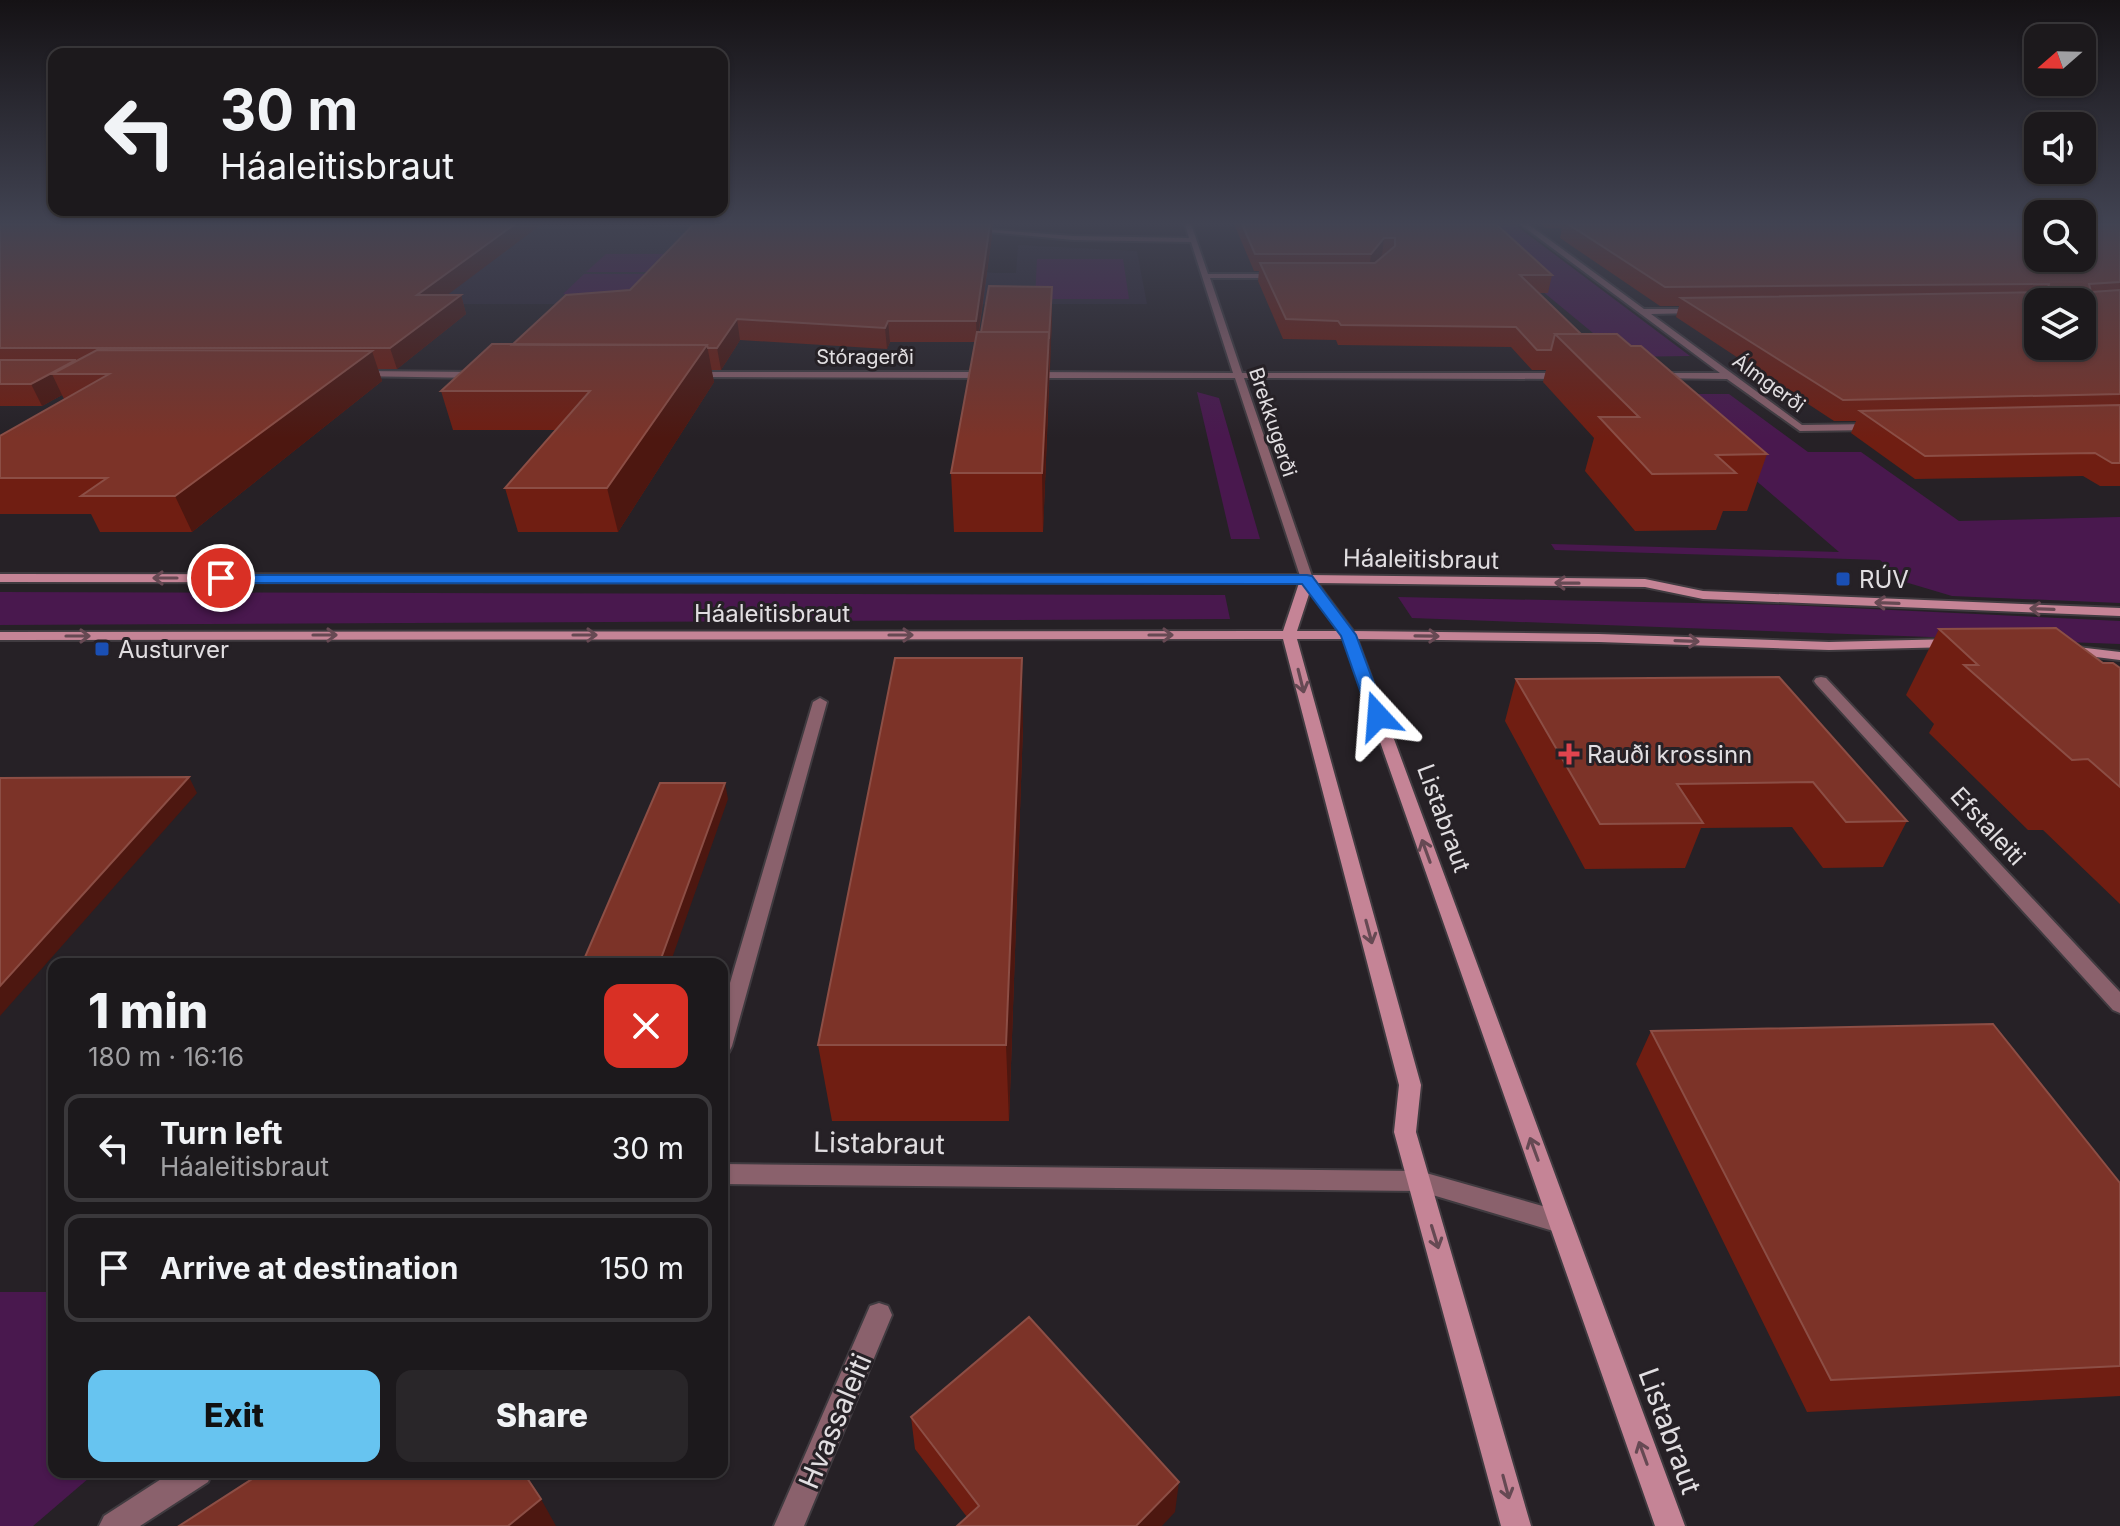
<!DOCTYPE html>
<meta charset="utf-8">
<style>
:root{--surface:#1c191c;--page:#292629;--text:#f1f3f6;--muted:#a0a0a3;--line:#3a383b;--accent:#67c4f0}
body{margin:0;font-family:Inter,sans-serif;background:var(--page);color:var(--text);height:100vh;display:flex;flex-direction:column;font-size:30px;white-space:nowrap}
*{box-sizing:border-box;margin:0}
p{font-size:26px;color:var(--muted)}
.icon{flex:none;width:44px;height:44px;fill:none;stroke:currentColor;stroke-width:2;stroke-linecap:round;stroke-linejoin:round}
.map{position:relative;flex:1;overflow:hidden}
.details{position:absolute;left:48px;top:958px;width:680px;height:520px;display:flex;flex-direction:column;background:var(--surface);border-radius:16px;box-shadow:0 2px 6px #0004,0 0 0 2px var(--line)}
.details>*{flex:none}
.top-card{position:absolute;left:48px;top:48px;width:680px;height:168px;border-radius:16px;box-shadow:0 2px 6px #0004,0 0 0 2px var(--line);background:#1c191c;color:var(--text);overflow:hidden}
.needle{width:52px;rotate:250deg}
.fabs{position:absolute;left:2024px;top:24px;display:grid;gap:16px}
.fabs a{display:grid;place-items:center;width:72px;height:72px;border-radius:16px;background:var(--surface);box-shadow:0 2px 6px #0004,0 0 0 2px var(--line);font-size:40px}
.pin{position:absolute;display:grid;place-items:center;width:68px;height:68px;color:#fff;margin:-34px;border:4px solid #fff;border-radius:50%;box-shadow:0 2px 8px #0007}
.me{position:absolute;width:88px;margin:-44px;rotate:341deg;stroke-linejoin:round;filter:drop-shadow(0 0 6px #0008)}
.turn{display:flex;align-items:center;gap:28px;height:168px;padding:0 40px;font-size:36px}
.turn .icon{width:104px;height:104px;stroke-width:2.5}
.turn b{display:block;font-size:56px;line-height:68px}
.round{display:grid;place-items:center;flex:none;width:84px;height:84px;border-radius:16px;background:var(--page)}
.head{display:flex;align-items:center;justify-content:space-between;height:136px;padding:0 40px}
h1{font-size:48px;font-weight:800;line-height:60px}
.primary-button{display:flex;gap:16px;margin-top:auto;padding:16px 40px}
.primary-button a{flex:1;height:92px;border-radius:16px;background:var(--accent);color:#111;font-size:32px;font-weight:800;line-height:92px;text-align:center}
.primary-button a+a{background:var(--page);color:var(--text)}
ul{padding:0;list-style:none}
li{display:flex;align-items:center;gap:24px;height:108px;margin:0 16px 12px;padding:0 24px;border:4px solid var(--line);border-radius:16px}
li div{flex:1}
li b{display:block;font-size:30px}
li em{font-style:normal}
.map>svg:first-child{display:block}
</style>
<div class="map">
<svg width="2120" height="1526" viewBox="0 0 2120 1526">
<rect width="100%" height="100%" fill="#262126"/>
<path fill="#2e2736" d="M277 224H629L806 255 996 273H1016L1018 245 1137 251 1147 304H0Z"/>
<path fill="#49184e" d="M1461 224H1514L1690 356 1622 357Z
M606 254H735L721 272H586Z
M1037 259H1123L1129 299H1035Z
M584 274H720L704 294H563Z
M1197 392 1219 398 1260 539H1231Z
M1610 394H1729L1808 452H1861L1959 521 2120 517V603L1952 596 1905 582 1880 560 1555 550 1551 544 1839 552 1681 416Z
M0 592 1225 595 1230 619 0 625Z
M1398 597 1787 605 2120 621V644L1412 618Z
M0 1292H54V1472H96L33 1526H0Z"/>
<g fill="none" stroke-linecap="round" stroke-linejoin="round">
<defs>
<path id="street" d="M1185 224H1191L1208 274H1277L1281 276 1277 278H1210L1242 373H1566L1571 376 1566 379 1244 378 1313 579 1312 582H1302L1235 378H1030L1025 375 1030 372 1233 373 1191 242 1073 240 968 230 971 228 1073 236 1189 238Z
M1520 224H1528L1644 309H1699L1696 313 1651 314 1802 425 1874 424 1879 427 1874 430 1800 431 1727 379 1651 378 1649 376 1654 373H1720Z
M358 371 478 372 483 375 478 378 355 376 353 374Z
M694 372H990L995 375 990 378 691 377 689 375Z
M1821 677 1826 678 2120 992V1013L2113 1010 1816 684 1814 681 1816 678Z
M820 698 827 702 732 1046 729 1052 722 1054V1010L813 702Z
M722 1164 1419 1171 1560 1211 1568 1214 1572 1222 1568 1230 1560 1233 1419 1191 722 1184Z
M879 1303 888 1306 892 1315 804 1526H774L870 1306Z
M172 1472H212L208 1482 140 1526H99L104 1516Z"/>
<path id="secondary" d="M0 574 1307 575 1645 579 1703 591 2120 608V616L1703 599 1645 587 1317 583 1353 631 1599 634 1829 642 1954 639 1961 643 1954 647 1829 650 1599 642 1357 639 1685 1526H1655L1344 639H1297L1421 1085 1416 1132 1531 1526H1501L1394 1132 1399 1085 1283 639 0 640V632L1283 631 1299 583 0 582ZM1310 591 1339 631H1297Z
M2069 646 2120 652V660L2064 653 2062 650Z"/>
</defs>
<use href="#street" stroke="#403b40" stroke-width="4"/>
<use href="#secondary" stroke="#403b40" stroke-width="4"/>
<use href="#street" fill="#8a616c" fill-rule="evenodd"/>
<use href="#secondary" fill="#c58496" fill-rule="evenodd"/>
</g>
<path fill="#701e12" d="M0 224 448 295H461L466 314 397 369H378L382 381 192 532H100L91 514H0V436L64 399 62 395 42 406H0Z
M694 224H993V226H992V235L979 332H981L1052 287V316L1043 532H954L951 473 975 342H890L887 349 740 340 721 370H711L714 382 618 532H518L505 488 556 430H453L441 391 512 345 630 290Z
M1234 224H1499L1498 226 1552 275 1548 293H1539L1581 334 1631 346 1767 454 1747 511H1723L1716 530 1635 531 1585 471 1594 438 1543 382 1546 370H1532L1511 347 1338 345 1336 340 1283 339 1258 281 1259 271H1254Z
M1540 224H2120V486H2100L2083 476 1915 479 1851 433 1856 421H1834L1676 317 1679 306H1660L1560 238 1562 228H1546Z
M1939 629 2103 663 2120 668V904L2043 830H2028L1929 733 1934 724 1906 695Z
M1779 677 1907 821 1883 867 1823 868 1792 827 1701 828 1685 868 1585 869 1505 721 1516 679Z
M1023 726 1009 1121H832L818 1045Z
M1651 1031 2120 1183V1396L1807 1412 1636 1064Z
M911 1417 1175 1512 967 1517 915 1449Z"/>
<path fill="#4d1710" d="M515 224H542L422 314 417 295Z
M990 224H992V235L977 342 976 321Z
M1384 238 1382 255 1369 271 1371 254Z
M1052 287V316L1050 370 1049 339Z
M461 295 466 314 397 369 390 348Z
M737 319 740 340 721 370 717 348Z
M888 321 890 342 887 349 885 328Z
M1049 332V382L1043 532 1042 473Z
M707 345 714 382 618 532 607 488Z
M372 351 382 381 192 532 175 496Z
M76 360 83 374H52L62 395 42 406 31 384Z
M1022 658 1023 726 1009 1121 1006 1045Z
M189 777 197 793 0 1016V986Z
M725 783 728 799 670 964H659Z
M1179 1482 1175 1512 1162 1526H1136Z
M541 1499 556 1526H508Z"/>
<path fill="#7c3328" stroke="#8c4e45" stroke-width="2" fill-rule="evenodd" d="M0 224H515L417 295H461L390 348H0Z
M694 224H990L976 321H888L885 328 737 319 717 348H708L707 345H512L566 295 630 290Z
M1242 224H1496L1552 275H1520L1581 334H1555L1551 350H1537L1516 327 1341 325 1338 321 1286 319 1260 263H1375L1395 246V238H1384L1371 254H1255Z
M1568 224H2038V258H2082V224H2120V282L2089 284 2091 292 2120 290V394L1843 400 1681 298 2047 292 2049 284 1665 287ZM2038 302H2082V346H2038Z
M989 286 1052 287 1049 339V332H981Z
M977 332H1049L1042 473H951Z
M1555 334H1617L1631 346H1641L1767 454 1716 455 1736 473 1652 474 1599 417H1639Z
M492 344 707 345 607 488H505L590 391H441Z
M97 350 372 351 175 496H81L107 478H0V436L109 374H52Z
M0 360H76L31 384H0Z
M2120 405V463H2112L2095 453 1925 456 1860 411Z
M2056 628 2103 663H2113L2120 668V787L2088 759 2072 760 1964 665H1978L1939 629Z
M895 658H1022L1006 1045H818Z
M1779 677 1907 821 1846 822 1813 782 1677 784 1703 823 1600 824 1516 679Z
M189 777 0 986V778Z
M660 783H725L659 964H582Z
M1993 1024 2120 1183V1366L1831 1380 1651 1031Z
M1029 1317 1179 1482 1136 1526H957L979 1506 911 1417Z
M263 1472H523L541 1499 508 1526H179Z"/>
<defs><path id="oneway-shaft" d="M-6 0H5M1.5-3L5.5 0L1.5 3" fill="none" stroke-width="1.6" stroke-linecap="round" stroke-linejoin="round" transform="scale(2)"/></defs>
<g stroke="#664953">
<use href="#oneway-shaft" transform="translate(165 578) rotate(-180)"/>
<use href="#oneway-shaft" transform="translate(1567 583) rotate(-179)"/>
<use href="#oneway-shaft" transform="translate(1887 603) rotate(-178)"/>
<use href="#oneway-shaft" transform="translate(2042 609) rotate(-178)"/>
<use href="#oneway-shaft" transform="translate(325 635)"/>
<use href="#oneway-shaft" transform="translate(585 635)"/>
<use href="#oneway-shaft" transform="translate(901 635)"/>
<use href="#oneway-shaft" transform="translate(1161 635)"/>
<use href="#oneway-shaft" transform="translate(78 636)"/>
<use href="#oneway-shaft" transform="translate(1427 636) rotate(1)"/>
<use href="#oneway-shaft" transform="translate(1687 641) rotate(2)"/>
<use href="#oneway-shaft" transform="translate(1301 681) rotate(76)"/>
<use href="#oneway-shaft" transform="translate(1426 851) rotate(-110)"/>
<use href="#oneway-shaft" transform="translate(1369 932) rotate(75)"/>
<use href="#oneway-shaft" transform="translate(1534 1149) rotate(-110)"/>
<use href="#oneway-shaft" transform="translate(1435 1237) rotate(73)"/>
<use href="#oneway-shaft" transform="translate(1643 1453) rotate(-110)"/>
<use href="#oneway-shaft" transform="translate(1506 1487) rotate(75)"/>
</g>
<linearGradient id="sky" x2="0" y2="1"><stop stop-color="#151215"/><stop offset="0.51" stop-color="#414352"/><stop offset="1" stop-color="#414352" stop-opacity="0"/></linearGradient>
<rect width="2120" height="438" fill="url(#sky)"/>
<path fill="#1a73e8" stroke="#114b97" stroke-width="2" d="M215 575H1307L1312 576 1356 635 1386 716 1378 721 1369 716 1341 636 1302 584 221 583 215 581Z"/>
<g fill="#1a4fb4" stroke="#262126" stroke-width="3">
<rect x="1835" y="571" width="16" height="16" rx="4"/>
<rect x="94" y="641" width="16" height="16" rx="4"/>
</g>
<path fill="#e0444e" stroke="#262126" stroke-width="3" d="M1565 742h8v8h8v8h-8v8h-8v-8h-8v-8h8z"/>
<g text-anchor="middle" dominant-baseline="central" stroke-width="6" stroke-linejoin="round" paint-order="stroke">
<g font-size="20" fill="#e1dee1" stroke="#262126">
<text x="865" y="357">Stóragerði</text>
<text transform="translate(1769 383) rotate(36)">Álmgerði</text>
<text transform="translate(1273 422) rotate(72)">Brekkugerði</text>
</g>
<g font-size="24" fill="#e1dee1" stroke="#262126">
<text transform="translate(1421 559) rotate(1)">Háaleitisbraut</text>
<text x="772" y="613">Háaleitisbraut</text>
<text transform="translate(1444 818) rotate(70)">Listabraut</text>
<text transform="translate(1988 826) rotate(47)">Efstaleiti</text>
</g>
<g font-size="24" fill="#e1dee1" stroke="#262126" text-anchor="start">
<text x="1859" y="579">RÚV</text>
<text x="118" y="649">Austurver</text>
<text x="1587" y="754">Rauði krossinn</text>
</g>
<g font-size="28" fill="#e1dee1" stroke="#262126">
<text transform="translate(879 1143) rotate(1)">Listabraut</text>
<text transform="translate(835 1421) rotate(-67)">Hvassaleiti</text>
<text transform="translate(1670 1431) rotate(70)">Listabraut</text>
</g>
</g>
</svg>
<div class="fabs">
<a><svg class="needle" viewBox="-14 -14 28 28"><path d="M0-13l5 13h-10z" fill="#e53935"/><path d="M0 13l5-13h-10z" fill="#a0a0a3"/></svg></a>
<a><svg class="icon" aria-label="sound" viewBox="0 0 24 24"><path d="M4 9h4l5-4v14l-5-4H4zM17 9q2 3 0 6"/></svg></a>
<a><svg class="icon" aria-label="search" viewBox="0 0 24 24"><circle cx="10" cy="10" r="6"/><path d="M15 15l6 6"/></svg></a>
<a><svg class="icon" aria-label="layers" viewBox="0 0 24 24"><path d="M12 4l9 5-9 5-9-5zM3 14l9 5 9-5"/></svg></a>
</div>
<div class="pin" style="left:221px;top:578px;background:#d93025"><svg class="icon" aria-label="arrive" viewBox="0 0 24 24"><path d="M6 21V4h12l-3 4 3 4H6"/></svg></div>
<svg class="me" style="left:1378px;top:716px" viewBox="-20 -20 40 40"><path d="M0-17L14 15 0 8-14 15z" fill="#1a73e8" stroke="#fff" stroke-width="4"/></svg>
<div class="top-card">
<div class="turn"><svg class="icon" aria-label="left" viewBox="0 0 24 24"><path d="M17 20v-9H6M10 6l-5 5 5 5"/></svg><div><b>30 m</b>Háaleitisbraut</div></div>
</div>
<section class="details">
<div class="head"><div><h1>1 min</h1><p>180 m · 16:16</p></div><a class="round" style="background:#d93025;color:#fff"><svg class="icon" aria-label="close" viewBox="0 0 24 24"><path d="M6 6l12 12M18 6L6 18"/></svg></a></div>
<ul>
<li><svg class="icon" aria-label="left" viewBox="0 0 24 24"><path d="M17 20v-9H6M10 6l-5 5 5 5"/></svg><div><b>Turn left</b><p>Háaleitisbraut</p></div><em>30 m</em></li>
<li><svg class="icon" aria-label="arrive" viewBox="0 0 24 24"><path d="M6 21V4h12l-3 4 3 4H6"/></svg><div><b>Arrive at destination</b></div><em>150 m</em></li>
</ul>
<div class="primary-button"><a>Exit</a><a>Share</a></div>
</section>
</div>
